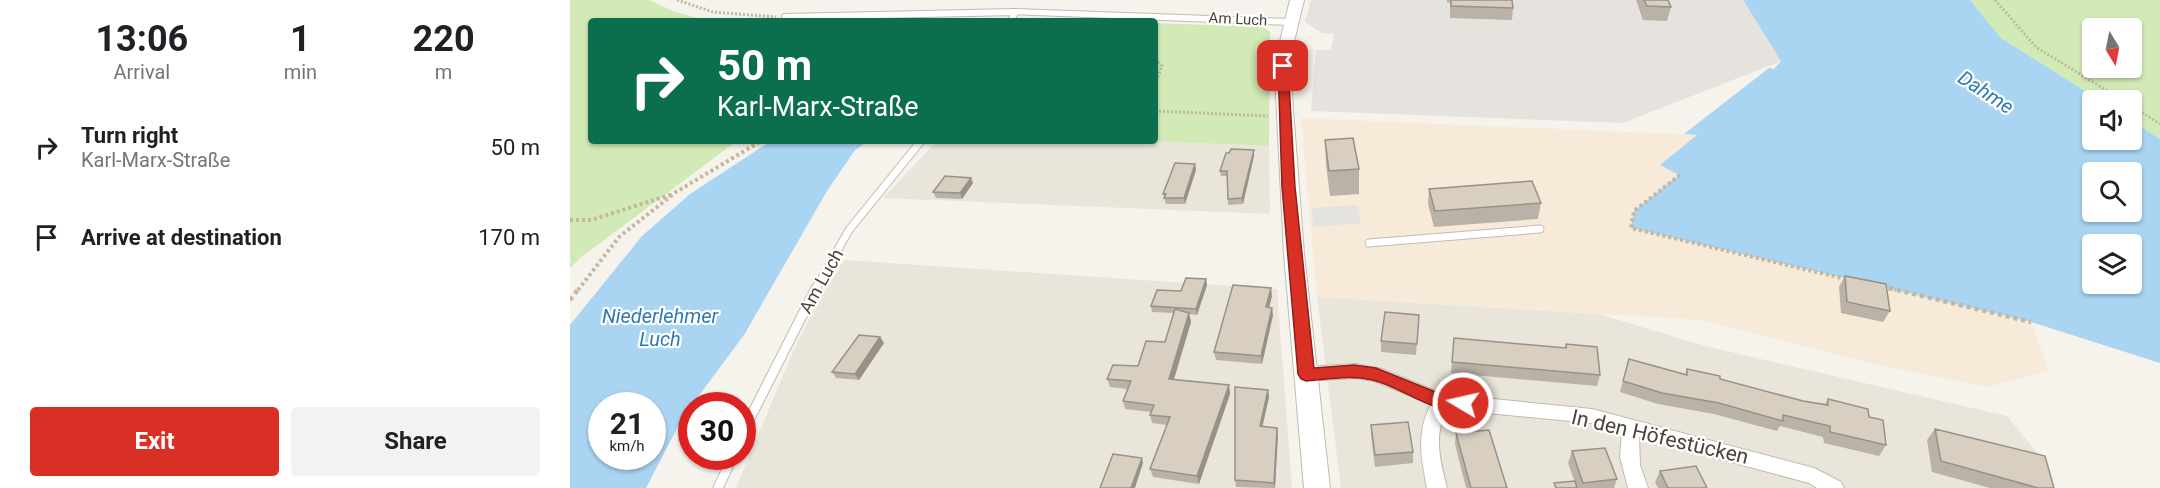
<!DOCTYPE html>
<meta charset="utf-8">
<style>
:root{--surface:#fff;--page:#f2f2f2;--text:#202124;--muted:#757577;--accent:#d93025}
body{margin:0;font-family:Roboto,sans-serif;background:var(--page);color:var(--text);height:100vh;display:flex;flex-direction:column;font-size:22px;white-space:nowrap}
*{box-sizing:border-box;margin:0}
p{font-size:20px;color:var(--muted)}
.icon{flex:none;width:33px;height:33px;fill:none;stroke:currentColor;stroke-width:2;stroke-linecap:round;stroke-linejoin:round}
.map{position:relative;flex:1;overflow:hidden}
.details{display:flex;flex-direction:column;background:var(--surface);width:570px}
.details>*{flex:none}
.banner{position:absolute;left:18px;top:18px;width:570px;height:126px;border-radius:6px;box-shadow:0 2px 4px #0004;background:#0b6e4f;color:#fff;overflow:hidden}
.needle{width:39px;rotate:170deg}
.controls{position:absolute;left:1512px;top:18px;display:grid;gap:12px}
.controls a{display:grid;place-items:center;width:60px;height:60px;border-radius:6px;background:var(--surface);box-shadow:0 2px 4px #0004;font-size:30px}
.speed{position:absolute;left:18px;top:392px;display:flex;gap:12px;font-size:30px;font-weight:700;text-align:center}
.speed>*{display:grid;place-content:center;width:78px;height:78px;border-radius:50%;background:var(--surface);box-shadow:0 2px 4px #0004;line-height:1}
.speed small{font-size:15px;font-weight:400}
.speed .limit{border:9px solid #d22;background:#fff;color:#111}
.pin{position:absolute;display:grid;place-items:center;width:51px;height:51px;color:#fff;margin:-26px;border-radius:12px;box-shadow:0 3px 9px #0006}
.me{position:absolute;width:66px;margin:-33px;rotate:279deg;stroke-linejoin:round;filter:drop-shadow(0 0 4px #0008)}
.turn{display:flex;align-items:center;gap:21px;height:126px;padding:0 30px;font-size:27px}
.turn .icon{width:78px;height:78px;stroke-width:2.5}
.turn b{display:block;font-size:42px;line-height:51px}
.eta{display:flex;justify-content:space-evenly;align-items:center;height:102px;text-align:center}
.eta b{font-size:36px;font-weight:700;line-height:42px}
.cta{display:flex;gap:12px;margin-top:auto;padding:12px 30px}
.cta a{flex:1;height:69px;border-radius:6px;background:var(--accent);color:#fff;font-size:24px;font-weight:700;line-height:69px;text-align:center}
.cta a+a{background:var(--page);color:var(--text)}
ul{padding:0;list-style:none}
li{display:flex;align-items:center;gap:18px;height:90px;padding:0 30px}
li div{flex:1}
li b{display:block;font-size:22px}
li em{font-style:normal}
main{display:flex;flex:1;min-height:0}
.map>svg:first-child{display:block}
</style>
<main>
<section class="details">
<div class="eta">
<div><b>13:06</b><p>Arrival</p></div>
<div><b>1</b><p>min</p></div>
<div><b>220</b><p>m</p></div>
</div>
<ul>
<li><svg class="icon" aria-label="right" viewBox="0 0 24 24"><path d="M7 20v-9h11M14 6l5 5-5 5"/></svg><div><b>Turn right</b><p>Karl-Marx-Straße</p></div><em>50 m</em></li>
<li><svg class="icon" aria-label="arrive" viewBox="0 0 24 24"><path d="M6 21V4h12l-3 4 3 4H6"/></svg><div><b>Arrive at destination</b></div><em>170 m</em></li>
</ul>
<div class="cta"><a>Exit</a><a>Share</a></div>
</section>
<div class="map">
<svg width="1590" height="488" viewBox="0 0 1590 488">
<rect width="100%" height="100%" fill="#f6f3ec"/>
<path fill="#eae5da" d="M367 141H576L699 146 700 214 313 198Z
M274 260 707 289 722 488H166L222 354 245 307Z
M747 297 1029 314 1135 346 1437 416 1473 460 1480 488H771Z"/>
<path fill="#f7ead8" d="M731 118 1127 135 1091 165 1110 175 1064 211 1061 228 1461 322 1479 371 1418 387 1312 366 1129 320 747 297Z"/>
<path fill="#e6e2dd" d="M741 0H1173L1211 61 1053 123 741 111 746 50H761L764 34 752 33 735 22Z"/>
<path fill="#d2eab5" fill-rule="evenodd" d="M0 0H79L103 11 137 21H21V141H167L10 258 0 268Z
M1400 0H1590V139L1562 121V100H1529L1431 38ZM1522 28H1562V68H1522Z
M585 23 693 27 700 32 699 146 576 141H585Z"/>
<path fill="#e5e3e0" d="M787 205 791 223 743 227 742 208Z"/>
<path fill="#a9d4f2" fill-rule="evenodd" d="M1173 0H1400L1431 38 1529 100H1522V140H1562V121L1590 139V363L1461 322 1061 228 1064 211 1109 175 1090 165 1127 135 1114 134 1199 68 1204 69 1211 61ZM1522 172H1562V212H1522ZM1522 244H1562V284H1522Z
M201 141H298L285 150 257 191 174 335 113 417 76 488H0V325L72 236 120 194ZM32 405H82V456H32Z"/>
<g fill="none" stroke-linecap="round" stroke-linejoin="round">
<defs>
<path id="service-far2" d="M215 17 445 12 441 21"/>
<path id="service-far1" d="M799 243 970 229
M245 290 279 230 351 141"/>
<path id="service" d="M172 434 246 288
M148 488 163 456"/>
<path id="minor" d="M445 9 721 19 726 22 721 25 441 14V10Z
M785 364 812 369 873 394 1022 409 1244 468 1271 482 1274 488H1247L1239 483 1069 437 1070 465 1078 488H1058L1050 457 1052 432 1022 423 877 409C863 436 870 460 877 488H857C851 457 846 433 861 404L804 381 785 378 736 381 730 379 727 374 730 369 736 367Z"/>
<path id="tertiary" d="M720 0H734L721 54 722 95 734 254 760 488H734L714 254 706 95 707 54Z"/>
</defs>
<use href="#service-far2" stroke="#c2bbae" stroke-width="8"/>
<use href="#service-far1" stroke="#c2bbae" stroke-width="9"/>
<use href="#service" stroke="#c2bbae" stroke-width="11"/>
<use href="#minor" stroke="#c2bbae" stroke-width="2"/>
<use href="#tertiary" stroke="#c2bbae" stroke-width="2"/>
<path stroke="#c4b79f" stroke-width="3" stroke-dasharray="2 2" stroke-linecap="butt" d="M107 0 143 12 206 17
M1425 0 1466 47 1552 100
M585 59 592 66 585 84
M1562 106 1590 124
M585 111 698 116"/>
<path stroke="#c4b79f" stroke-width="4" stroke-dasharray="3 3" stroke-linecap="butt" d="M1110 175 1064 211 1061 228 1276 279
M0 220H21L103 194
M1313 287 1326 290
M8 290 49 237 106 192 191 141"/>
<path stroke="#c4b79f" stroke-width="4.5" stroke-dasharray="4 4" stroke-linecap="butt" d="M1319 288 1461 322
M0 300 9 288"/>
<use href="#service-far2" stroke="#fff" stroke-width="6"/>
<use href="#service-far1" stroke="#fff" stroke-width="7"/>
<use href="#service" stroke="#fff" stroke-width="9"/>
<use href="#minor" fill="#fff" fill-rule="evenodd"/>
<use href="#tertiary" fill="#fff" fill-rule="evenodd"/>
</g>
<path fill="#bab2a6" d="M877 0H942L943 8 942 20 880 18V3L877 2Z
M1066 0H1098L1101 7 1097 21 1073 20Z
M755 140 789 169V194L760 196 756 165Z
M684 150V156L673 204 658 205 657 176H651L650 171 659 153Z
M625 164 626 170 615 204H596L593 194Z
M403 183 392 199 366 198 363 192Z
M859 189 971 203 968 219 864 227 858 204Z
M1275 276 1320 311 1313 322 1271 313 1269 287Z
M636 279 637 285 627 315 619 314 621 322 604 380 659 385 660 394 629 484 583 477 580 469 597 425 582 423 580 415 581 412 555 409 553 401 558 389 540 387 537 379 568 366 595 342 604 313 582 312 581 306Z
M702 296 699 307 703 315 692 364 646 360 644 352Z
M849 315 846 355 811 352V341Z
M310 337 314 343 289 380 266 378 262 372Z
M884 338 995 348 996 344 1030 375 1027 386 881 373Z
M1059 359 1115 375 1117 369 1150 379 1233 401 1255 404 1258 399 1299 417 1316 445 1309 456 1254 443 1253 437 1210 426 1207 431 1144 414 1088 404 1050 392Z
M698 390 699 397 692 427 707 428 708 435 705 488 666 487 665 480Z
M801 425 843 452V463L805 467 801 436Z
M1365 429 1484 488H1420L1362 472 1357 440Z
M886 433 937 488H896L885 444Z
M1002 451 1047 479 1044 488H1007L998 463Z
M1090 471 1137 488H1088L1085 482Z"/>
<path fill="#979187" d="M684 150V156L673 204 672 198Z
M625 164 626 170 615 204 614 198Z
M401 178 403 183 392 199 390 193Z
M636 279 637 285 627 315 626 309Z
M701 288 702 296 697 315 696 307Z
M702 308 703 315 692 364 691 356Z
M619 313 621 322 601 388 599 379Z
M310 337 314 343 289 380 285 374Z
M659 385 660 394 629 484 627 476Z
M698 390 699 397 691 433 690 426Z
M707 428 708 435 705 488 704 483Z
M572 458 573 463 565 488H561Z"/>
<path fill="#d8cfc1" stroke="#979187" stroke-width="1.5" d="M881 0H942L943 8 881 6Z
M1074 0H1098L1101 7 1077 6Z
M783 138 789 169 759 171 755 140Z
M661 149 684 150 672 198 658 199 657 171H650L656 153H659Z
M605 163 625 164 614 198H594L596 194H593Z
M375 176 401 178 390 193 363 192Z
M962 181 971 203 865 211 859 189Z
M1275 276 1316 284 1320 311 1277 302Z
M616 278 636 279 626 309 581 306 587 290 611 291Z
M663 285 701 288 696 307 702 308 691 356 644 352Z
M605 309 619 313 599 379 659 385 627 476 580 469 600 417 580 415 584 405 553 401 561 381 537 379 543 365 568 366 576 341 595 342Z
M815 312 849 315 847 344 811 341Z
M289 335 310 337 285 374 262 372Z
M884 338 996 348V344L1027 347 1030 375 882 362Z
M1059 359 1117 375V369L1150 376V379L1233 401 1258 405V399L1298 409 1299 417 1313 420 1316 445 1260 432V426L1213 415V421L1149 403 1092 393 1053 381Z
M665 387 698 390 690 426 707 428 704 483 665 480Z
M838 422 843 452 805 455 801 425Z
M1365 429 1475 456 1484 488H1468L1371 461Z
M919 430 937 488H901L886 433Z
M1035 448 1047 479 1013 483 1002 451Z
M543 454 572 458 561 488H530Z
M1126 466 1137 488H1098L1090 471Z
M1005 481 1007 488H986L984 483Z"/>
<path fill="#d93025" stroke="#8d1f18" stroke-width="1.5" d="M713 63 718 66 725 187 744 368 784 365 806 368 873 395 899 399 901 403 899 408C867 419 832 386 802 380 780 375 758 379 736 381L731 379 728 374 712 187 708 66Z"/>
<g text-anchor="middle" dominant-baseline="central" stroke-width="4.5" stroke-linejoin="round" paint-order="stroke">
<g font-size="15" fill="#4b4439" stroke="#fff">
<text transform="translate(668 19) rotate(3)">Am Luch</text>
</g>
<g font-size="18" fill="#4b4439" stroke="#fff">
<text transform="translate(251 281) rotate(-61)">Am Luch</text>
</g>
<g font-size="20" font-style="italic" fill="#2e7ab2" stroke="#fff">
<text transform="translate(1416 92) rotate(33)">Dahme</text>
<text x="90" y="316">Niederlehmer<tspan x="90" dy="23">Luch</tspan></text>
</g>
<g font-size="21" fill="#4b4439" stroke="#fff">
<text transform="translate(1090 437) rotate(13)">In den Höfestücken</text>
</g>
</g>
</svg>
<div class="controls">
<a><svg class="needle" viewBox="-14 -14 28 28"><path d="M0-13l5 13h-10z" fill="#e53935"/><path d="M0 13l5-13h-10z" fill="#757577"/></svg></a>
<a><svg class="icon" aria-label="sound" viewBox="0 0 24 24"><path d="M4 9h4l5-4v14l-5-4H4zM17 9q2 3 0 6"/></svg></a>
<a><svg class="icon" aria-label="search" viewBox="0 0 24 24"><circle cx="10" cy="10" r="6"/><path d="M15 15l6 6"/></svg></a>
<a><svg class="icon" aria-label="layers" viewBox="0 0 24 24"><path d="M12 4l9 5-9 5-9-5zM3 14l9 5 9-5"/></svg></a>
</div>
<div class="speed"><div>21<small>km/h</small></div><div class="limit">30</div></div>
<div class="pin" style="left:713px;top:66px;background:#d93025"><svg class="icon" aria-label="arrive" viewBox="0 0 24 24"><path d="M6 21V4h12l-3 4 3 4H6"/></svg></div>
<svg class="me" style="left:893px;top:403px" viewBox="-20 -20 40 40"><circle r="17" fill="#d93025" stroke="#fff" stroke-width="3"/><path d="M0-11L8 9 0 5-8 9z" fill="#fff"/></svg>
<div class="banner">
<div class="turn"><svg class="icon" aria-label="right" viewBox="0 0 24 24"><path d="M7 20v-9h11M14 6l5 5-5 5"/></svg><div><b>50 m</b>Karl-Marx-Straße</div></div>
</div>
</div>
</main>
